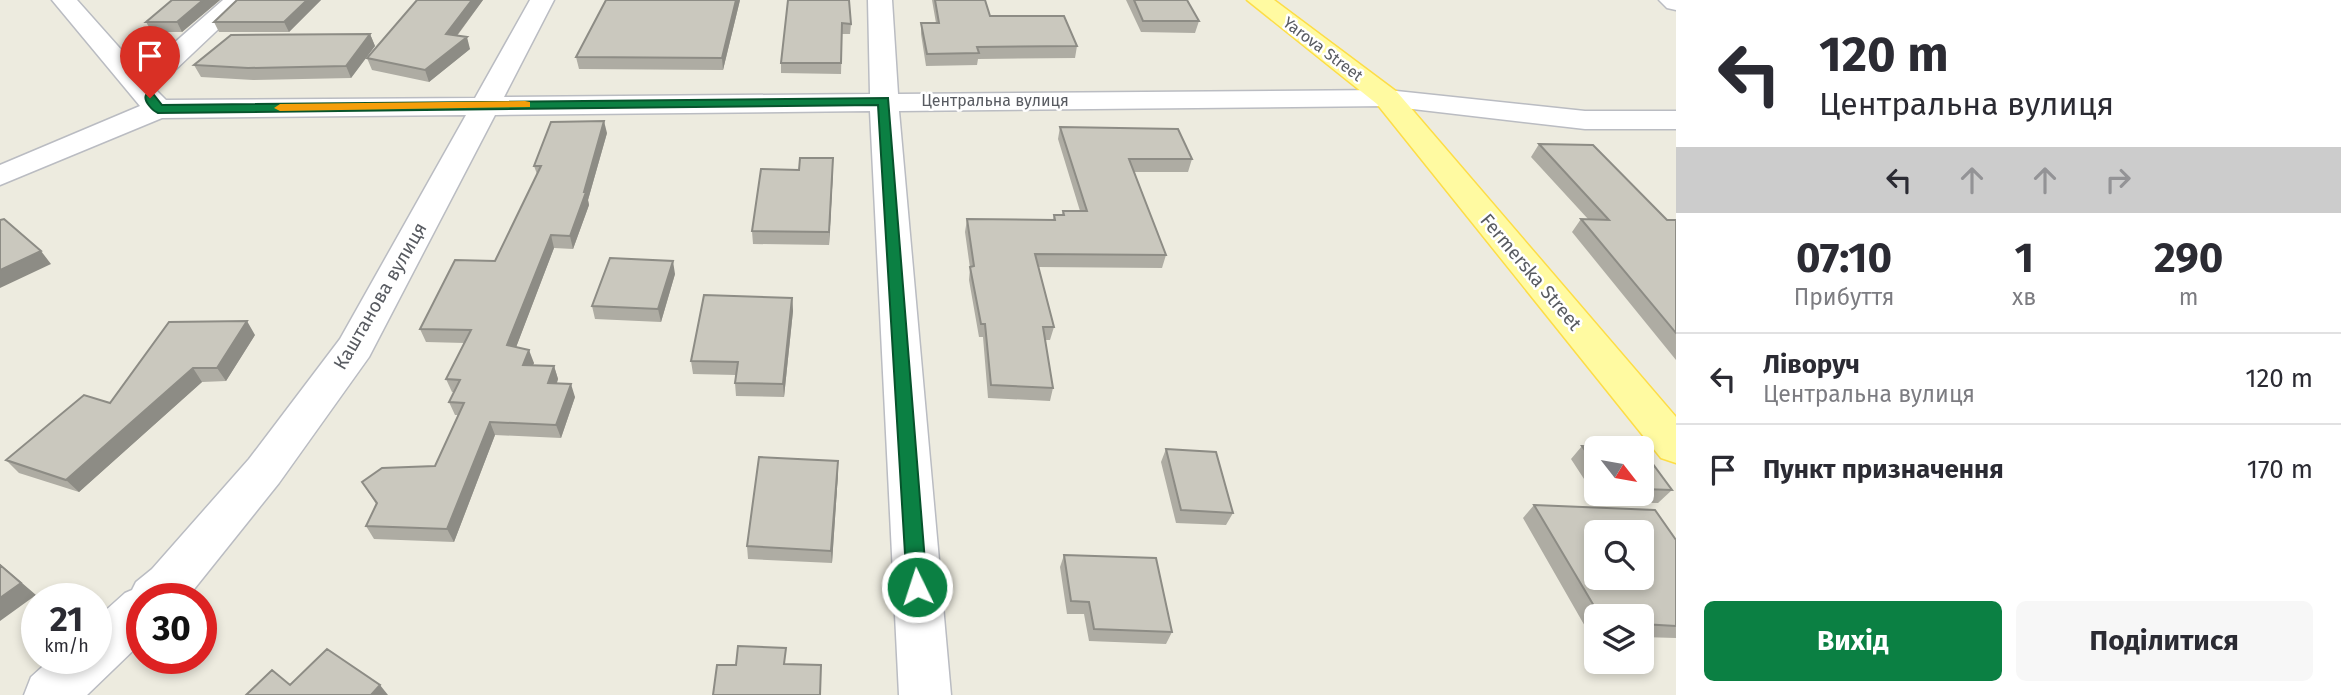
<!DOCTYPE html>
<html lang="uk">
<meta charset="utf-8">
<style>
:root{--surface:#fff;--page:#f7f7f7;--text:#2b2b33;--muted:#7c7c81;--line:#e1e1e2;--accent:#0b8043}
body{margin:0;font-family:"Fira Sans",sans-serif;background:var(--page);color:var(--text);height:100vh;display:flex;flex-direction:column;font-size:26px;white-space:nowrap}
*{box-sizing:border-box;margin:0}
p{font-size:23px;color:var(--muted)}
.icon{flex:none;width:38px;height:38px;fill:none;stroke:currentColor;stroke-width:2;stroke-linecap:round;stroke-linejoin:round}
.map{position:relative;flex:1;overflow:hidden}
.sheet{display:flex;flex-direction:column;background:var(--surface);width:665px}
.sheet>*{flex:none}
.guide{background:#fff;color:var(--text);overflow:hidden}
.needle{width:46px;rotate:121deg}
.tools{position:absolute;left:1584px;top:436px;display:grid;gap:14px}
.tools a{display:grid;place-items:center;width:70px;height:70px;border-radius:10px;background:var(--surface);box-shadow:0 4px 10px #0003;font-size:35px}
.speed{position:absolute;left:21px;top:583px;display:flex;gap:14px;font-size:35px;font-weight:700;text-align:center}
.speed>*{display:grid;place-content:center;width:91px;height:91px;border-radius:50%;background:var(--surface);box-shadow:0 4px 10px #0003;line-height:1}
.speed small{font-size:18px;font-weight:400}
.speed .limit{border:10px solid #d22;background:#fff;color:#111}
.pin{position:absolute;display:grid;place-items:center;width:60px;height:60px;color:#fff;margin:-72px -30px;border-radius:50% 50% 50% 0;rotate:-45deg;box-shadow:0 0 7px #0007}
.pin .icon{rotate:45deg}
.me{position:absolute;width:77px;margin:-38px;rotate:356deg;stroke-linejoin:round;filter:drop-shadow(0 0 5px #0008)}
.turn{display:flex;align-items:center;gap:24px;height:147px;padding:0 28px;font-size:32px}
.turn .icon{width:91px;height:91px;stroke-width:2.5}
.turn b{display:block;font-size:49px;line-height:60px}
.lanes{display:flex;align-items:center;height:66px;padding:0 28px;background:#0003;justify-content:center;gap:35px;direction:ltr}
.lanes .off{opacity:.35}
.eta{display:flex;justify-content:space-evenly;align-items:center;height:119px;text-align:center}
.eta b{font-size:42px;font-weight:700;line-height:49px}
.primary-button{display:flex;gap:14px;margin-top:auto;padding:14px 28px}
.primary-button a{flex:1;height:80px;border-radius:10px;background:var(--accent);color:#fff;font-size:28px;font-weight:700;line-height:80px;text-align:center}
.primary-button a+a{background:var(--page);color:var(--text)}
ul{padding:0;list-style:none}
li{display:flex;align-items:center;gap:21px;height:91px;padding:0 28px;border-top:2px solid var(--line)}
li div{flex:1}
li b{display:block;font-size:26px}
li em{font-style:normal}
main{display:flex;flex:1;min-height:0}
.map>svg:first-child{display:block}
</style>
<main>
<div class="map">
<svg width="1676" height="695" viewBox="0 0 1676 695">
<rect width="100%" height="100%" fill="#edebdf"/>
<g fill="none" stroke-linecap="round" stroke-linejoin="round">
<defs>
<path id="minor" d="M52 0H77L141 72 223 0H249L155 89 166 100 475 98 530 0H554L504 97 870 94 868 0H892L898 94 1387 90 1585 111H1676V129H1585L1387 106 899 111 951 695H899L870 111 495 115 369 357 279 483 187 598H142V642L87 695H24L31 677 52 658H96V619L125 593 132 590 136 582 152 569 249 459 340 339 466 115 162 118 0 185V165L140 106Z
M1659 0H1676V10L1667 8Z"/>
<path id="major" d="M1247 0H1274L1397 92 1676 417V463L1661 458 1377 104Z"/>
</defs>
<use href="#minor" stroke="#babcc2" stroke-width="3"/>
<use href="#major" stroke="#fddd47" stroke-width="3"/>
<use href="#minor" fill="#fff" fill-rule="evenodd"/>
<use href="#major" fill="#fffaa1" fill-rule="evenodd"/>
</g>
<path fill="#aeaca3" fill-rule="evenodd" d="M172 0H220L182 32H152L146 22Z
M237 0H321L289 32H219L214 22Z
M417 0H483L457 36 470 49 429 82 372 70 367 58Z
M740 0 723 70 579 69 576 57Z
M788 0 851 24 850 34H842L841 74 781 73V63Z
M932 0H985L990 16 1077 46 1075 58 978 59 977 65 926 66 921 34V23H936Z
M1126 0H1187L1199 21 1195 33 1141 32Z
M370 34 375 46 351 78 253 80 201 77 194 65Z
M1060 127 1192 159 1188 172H1134L1166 255 1162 268 1038 267 1054 327 1050 340H1045L1053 388 1050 401 988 398 983 337H979L969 280 970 268 965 232 967 219 1053 220 1054 215H1062L1063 211H1080L1058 139Z
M607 133 588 200 589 205 573 249 554 248 516 347 534 363 533 365 554 366 558 379 557 383 575 397 561 438 495 435 454 542 374 539 366 526 376 504 362 482 435 466 458 415H455L449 402 454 392H452L446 379 465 343 426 342 420 329 495 261 537 174 534 166Z
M1539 144 1667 220H1676V360L1572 232 1581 219H1588L1531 157Z
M833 171 829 245 753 244 752 231Z
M675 274 661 322 595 319 592 306Z
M792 298 793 311 784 397 736 396 735 383 736 375 693 374 691 361Z
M255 335 226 381 202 382 79 492 19 473 6 460 110 403Z
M1582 446 1641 448 1672 490 1658 503 1599 502 1571 459ZM1596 448H1642V494H1596Z
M1166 449 1233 513 1226 525 1176 523 1161 462Z
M838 474 832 563 748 559 747 546Z
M1534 505 1676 540V638L1642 637V616H1596V635H1590L1523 518Z
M1064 555 1172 632 1166 644 1089 641 1084 614H1067L1060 567Z"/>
<path fill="#8d8c85" d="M203 0H220L182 32 177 22Z
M307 0H321L289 32 284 22Z
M472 0H483L449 46 446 34Z
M736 0H740L723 70 722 58Z
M370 34 375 46 351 78 346 66Z
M467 37 470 49 429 82 425 70Z
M604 121 607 133 588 200 589 205 573 249 570 236Z
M833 158V171L829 245V232Z
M551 235 554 248 512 358 507 345Z
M41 251 51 264 0 288V270Z
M673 261 675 274 661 322 658 309Z
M792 298 793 311 784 397 783 384Z
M247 321 255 335 226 381 217 368Z
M529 350 534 363 527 378 523 365Z
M554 366 558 379 552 396 548 383Z
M193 368 202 382 79 492 66 480Z
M571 384 575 397 561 438 556 425Z
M490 422 495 435 454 542 447 529Z
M838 461V474L832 563 831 551Z
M0 564 36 595 0 621Z
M380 685 388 695H371Z"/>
<path fill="#cac8be" stroke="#8d8c85" stroke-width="2" fill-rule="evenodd" d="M172 0H203L177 22H146Z
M237 0H307L284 22H214Z
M417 0H472L446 34 467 37 425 70 367 58Z
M606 0H736L722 58 576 57Z
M788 0H849L851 24 842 23 841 63H781Z
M935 0H985L990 16H1064L1077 46 977 47 979 53 927 54 921 23H939Z
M1134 0H1187L1199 21H1143Z
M370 34 346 66 248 68 194 65 231 35Z
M604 121 584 192H586L570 236 551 235 507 345 529 350 523 365 554 366 548 383 571 384 556 425 490 422 447 529 366 526 377 503 362 482 382 468 435 466 464 403 449 402 460 380 446 379 471 330 420 329 455 260 495 261 541 166H534L551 122Z
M1060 127 1178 129 1192 159H1129L1166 255 1035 254 1054 327H1043L1053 388 991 385 985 324H981L970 267 974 266 967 219 1055 220 1054 215H1064L1063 211H1087Z
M1539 144 1593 145 1667 220H1676V333L1581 219 1609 220Z
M800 158H833L829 232 752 231 761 169 799 170Z
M4 219 41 251 0 270V220Z
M610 258 673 261 658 309 592 306Z
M704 295 792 298 783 384 735 383 738 362 691 361Z
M247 321 217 368H193L66 480 6 460 84 395 110 403 169 322Z
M1582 446 1641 448 1672 490 1642 489V448H1596V466Z
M1166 449 1216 452 1233 513 1181 510Z
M759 457 838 461 831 551 747 546Z
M1534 505 1655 510 1676 540V626L1642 624V616H1600ZM1596 532H1642V578H1596Z
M1064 555 1156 558 1172 632 1094 629 1089 602 1071 601Z
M0 565 21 583 0 598Z
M738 646 786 648 784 664 821 665 820 695H713L717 665H736Z
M327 649 380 685 371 695H246L272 670 290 685Z"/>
<path fill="#0b8043" stroke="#07532c" stroke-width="2" d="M146 95H154L162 105 888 98 927 587 924 593 917 596 910 593 907 587 878 105 158 113C153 111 143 101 146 95Z"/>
<path fill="#f59e0b" d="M525 101 530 102V107L280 111 274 108 280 104Z"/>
<g text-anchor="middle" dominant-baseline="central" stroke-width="5" stroke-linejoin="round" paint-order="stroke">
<g font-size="16" fill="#585b61" stroke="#fff">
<text transform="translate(1323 49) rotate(37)">Yarova Street</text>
<text x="995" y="100">Центральна вулиця</text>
</g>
<g font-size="19" fill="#585b61" stroke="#fff">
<text transform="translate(1531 272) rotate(50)">Fermerska Street</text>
<text transform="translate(380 296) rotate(-60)">Каштанова вулиця</text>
</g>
</g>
</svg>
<div class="tools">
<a><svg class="needle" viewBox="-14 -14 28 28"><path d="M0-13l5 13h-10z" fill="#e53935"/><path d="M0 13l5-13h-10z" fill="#7c7c81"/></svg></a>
<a><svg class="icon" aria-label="search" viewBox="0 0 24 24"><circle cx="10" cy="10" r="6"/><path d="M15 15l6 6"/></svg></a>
<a><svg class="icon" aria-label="layers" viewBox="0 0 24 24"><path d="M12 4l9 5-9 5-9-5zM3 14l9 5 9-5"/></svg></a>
</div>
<div class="speed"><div>21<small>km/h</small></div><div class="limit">30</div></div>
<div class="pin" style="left:150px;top:98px;background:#d93025"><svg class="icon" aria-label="arrive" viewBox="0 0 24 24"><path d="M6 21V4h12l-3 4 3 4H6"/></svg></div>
<svg class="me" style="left:917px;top:587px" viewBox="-20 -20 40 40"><circle r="17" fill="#0b8043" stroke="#fff" stroke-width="3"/><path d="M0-11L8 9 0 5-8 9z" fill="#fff"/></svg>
</div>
<section class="sheet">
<div class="guide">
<div class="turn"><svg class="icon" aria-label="left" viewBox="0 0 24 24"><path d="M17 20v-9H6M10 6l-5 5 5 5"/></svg><div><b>120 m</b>Центральна вулиця</div></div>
<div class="lanes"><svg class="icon" aria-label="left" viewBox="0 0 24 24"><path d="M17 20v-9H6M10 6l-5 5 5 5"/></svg><svg class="icon off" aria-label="ahead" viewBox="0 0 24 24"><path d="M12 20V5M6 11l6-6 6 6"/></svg><svg class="icon off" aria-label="ahead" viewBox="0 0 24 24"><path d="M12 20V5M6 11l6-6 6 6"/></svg><svg class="icon off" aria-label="right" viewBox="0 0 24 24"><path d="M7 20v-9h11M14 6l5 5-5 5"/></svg></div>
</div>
<div class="eta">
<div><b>07:10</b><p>Прибуття</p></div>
<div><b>1</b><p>хв</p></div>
<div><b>290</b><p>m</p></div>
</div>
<ul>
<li><svg class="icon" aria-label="left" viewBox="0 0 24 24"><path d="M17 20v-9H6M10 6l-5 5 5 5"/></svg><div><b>Ліворуч</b><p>Центральна вулиця</p></div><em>120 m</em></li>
<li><svg class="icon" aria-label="arrive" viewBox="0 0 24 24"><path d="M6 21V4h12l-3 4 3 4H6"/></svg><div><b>Пункт призначення</b></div><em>170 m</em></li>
</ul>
<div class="primary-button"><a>Вихід</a><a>Поділитися</a></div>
</section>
</main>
